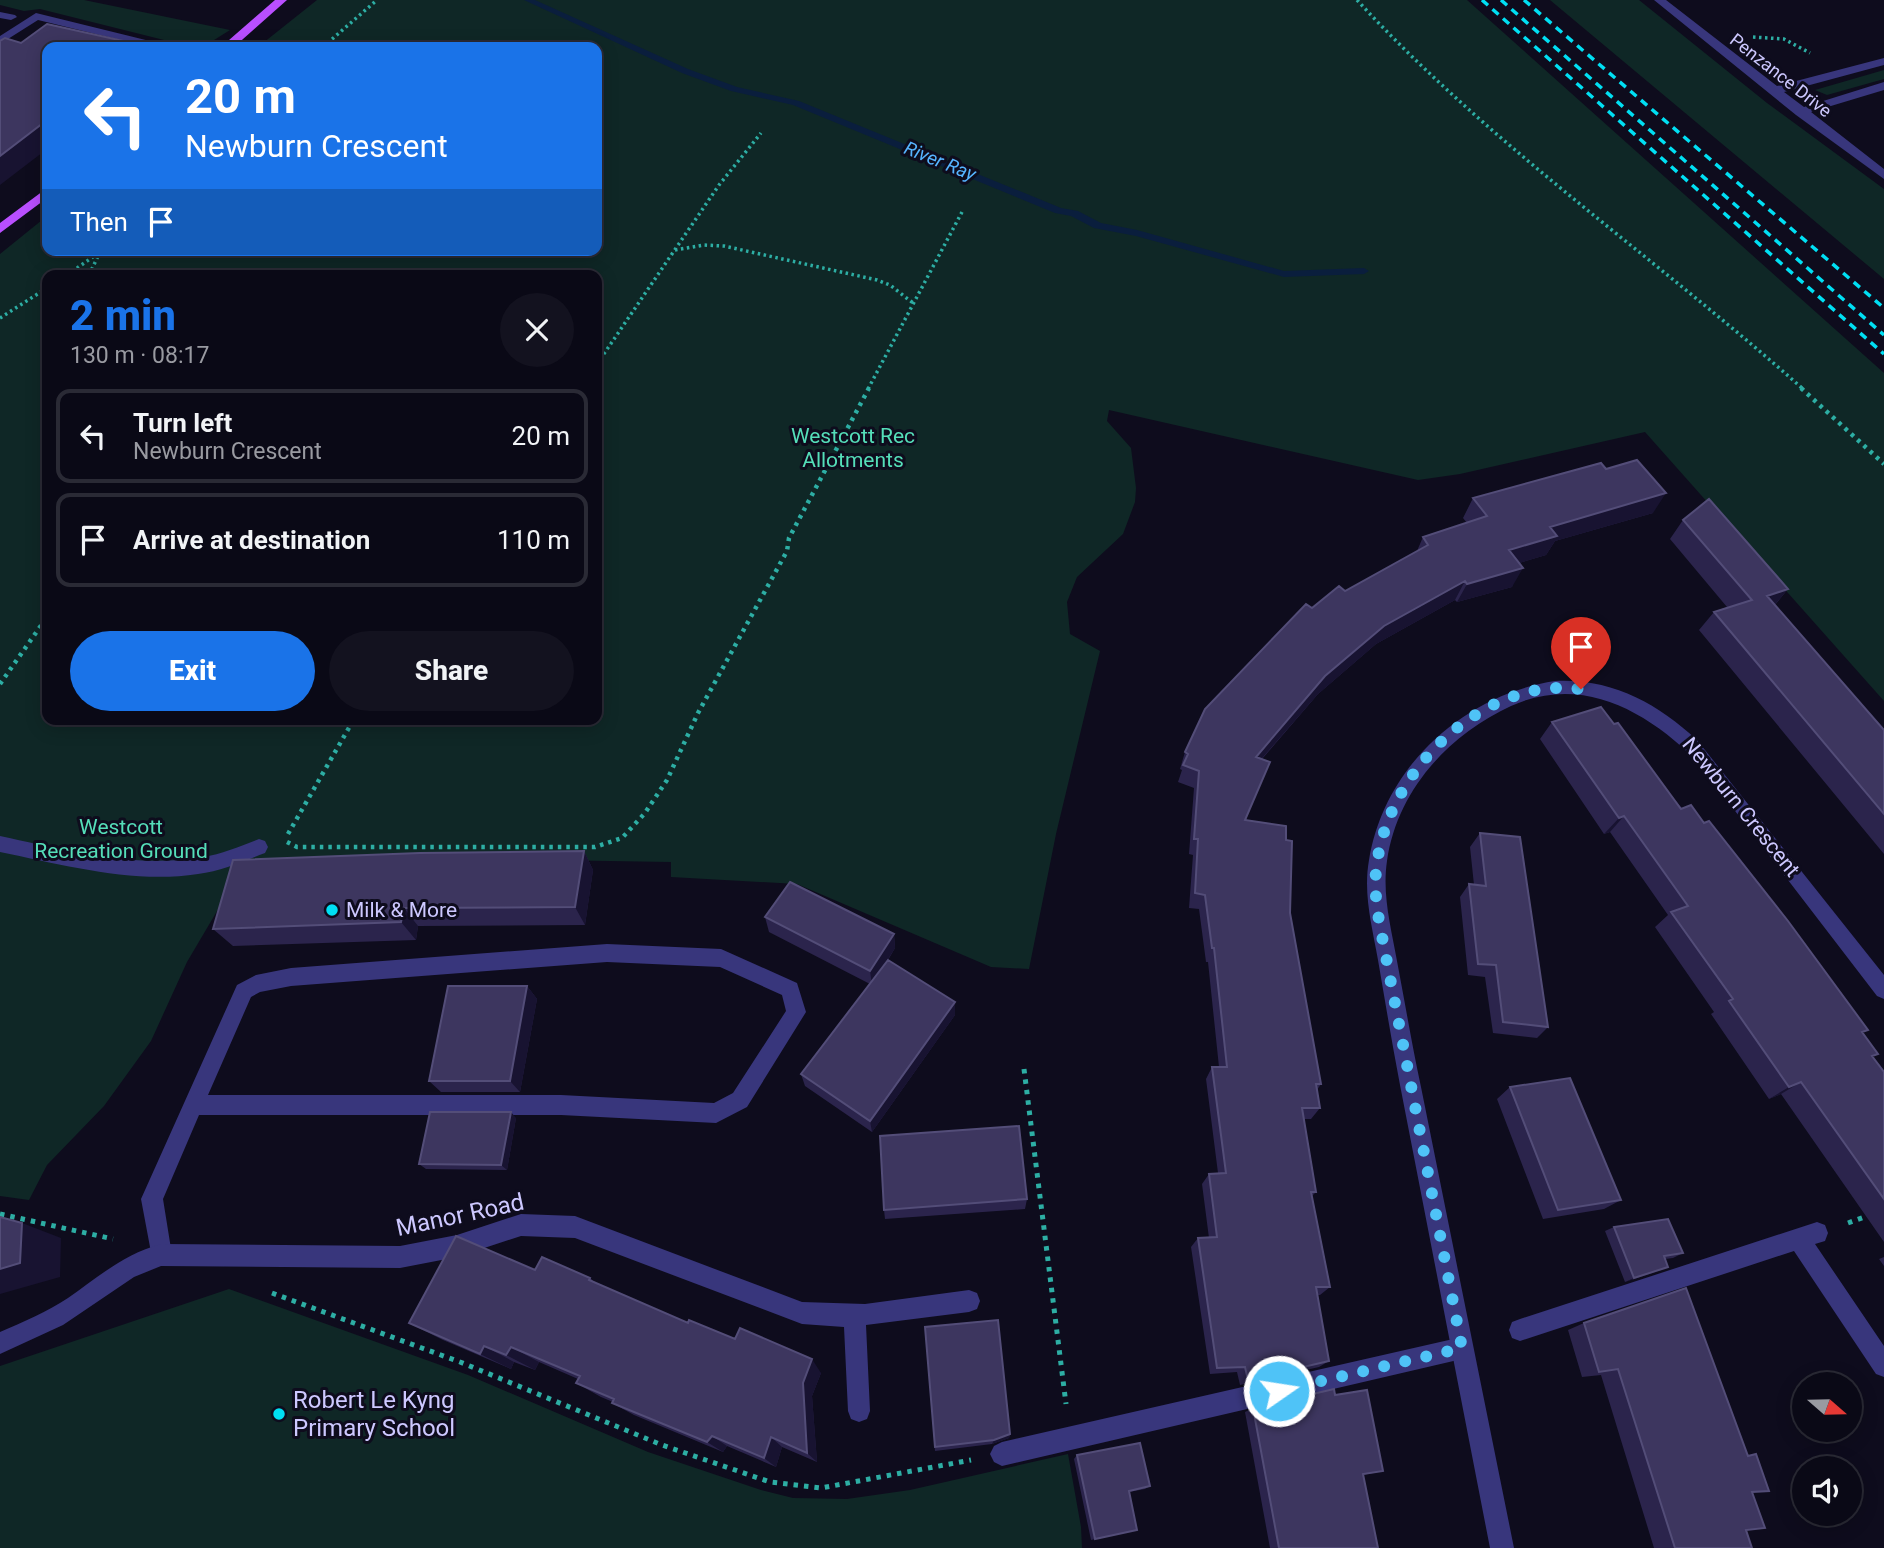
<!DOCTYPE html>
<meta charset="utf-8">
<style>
:root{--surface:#0a0916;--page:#13121f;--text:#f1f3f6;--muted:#999aa1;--line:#2a2a35;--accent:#1a73e8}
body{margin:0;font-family:Roboto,sans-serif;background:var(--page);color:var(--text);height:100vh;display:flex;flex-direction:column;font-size:26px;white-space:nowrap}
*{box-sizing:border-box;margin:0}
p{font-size:23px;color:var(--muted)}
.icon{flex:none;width:38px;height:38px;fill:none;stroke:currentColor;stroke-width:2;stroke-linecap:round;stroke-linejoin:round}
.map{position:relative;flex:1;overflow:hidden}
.details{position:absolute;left:42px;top:270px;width:560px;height:455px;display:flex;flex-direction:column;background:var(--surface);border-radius:14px;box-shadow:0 4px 18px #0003,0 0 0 2px var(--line)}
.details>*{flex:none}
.banner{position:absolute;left:42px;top:42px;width:560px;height:214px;border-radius:14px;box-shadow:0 4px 18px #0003,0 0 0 2px var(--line);background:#1a73e8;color:#fff;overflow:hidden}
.needle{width:46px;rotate:110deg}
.tools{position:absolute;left:1792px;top:1372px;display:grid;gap:14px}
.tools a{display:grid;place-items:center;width:70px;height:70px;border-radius:50%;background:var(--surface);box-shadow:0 4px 18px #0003,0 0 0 2px var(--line);font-size:35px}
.pin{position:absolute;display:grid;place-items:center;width:60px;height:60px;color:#fff;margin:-72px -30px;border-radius:50% 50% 50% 0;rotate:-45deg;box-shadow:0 0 7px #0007}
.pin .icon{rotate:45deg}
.me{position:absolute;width:77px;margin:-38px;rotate:77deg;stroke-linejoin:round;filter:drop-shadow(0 0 5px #0008)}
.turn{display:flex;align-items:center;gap:24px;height:147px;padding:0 28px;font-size:32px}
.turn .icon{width:91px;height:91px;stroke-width:2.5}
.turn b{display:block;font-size:49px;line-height:60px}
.then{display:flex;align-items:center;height:66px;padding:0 28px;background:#0003;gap:14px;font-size:26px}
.round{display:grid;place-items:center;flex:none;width:74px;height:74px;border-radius:37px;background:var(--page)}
.overview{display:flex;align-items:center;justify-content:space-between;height:119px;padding:0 28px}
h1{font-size:42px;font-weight:800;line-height:52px;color:var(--accent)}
.cta{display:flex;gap:14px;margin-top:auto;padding:14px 28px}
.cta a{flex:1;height:80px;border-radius:42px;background:var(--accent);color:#fff;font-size:28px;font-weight:800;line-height:80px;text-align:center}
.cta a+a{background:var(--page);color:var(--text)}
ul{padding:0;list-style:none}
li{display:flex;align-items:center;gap:21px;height:94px;margin:0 14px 10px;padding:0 14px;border:4px solid var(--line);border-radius:14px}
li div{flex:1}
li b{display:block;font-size:26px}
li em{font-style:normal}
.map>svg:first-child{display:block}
</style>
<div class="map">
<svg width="1884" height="1548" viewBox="0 0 1884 1548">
<rect width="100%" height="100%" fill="#0e0c1d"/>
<path fill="#0f2726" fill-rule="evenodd" d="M0 0H84L230 30 203 47H192L40 9 24 11 0 5Z
M317 0H1467L1884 373V701L1645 432 1460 474 1418 480 1109 410 1107 421 1131 448 1136 488 1135 502 1123 534 1077 577 1067 602 1070 634 1100 651 1056 834 1029 969 991 967 797 884 671 877V862L547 860 243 867 187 962 151 1041 104 1106 47 1165 29 1200 0 1196V254L47 216V250H597V47H258ZM47 275H597V719H47Z
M1550 0H1639L1767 103 1884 189V279Z
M1884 70V79L1827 95 1815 90Z
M229 1289 468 1375 648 1452 761 1490 793 1498 847 1499 910 1490 1068 1454 1081 1527 1082 1548H0V1366Z"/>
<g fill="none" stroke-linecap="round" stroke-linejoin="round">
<path fill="#0a1e3d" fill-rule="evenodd" d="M524 0H535L688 69 737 87 799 101 1061 208 1078 211 1101 223 1137 230 1284 271 1364 268 1369 271 1364 274 1284 277 1136 236 1094 228 1071 216 1055 213 793 105 731 91 682 73Z"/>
<path stroke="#2daea4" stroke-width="3.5" stroke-dasharray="2.5 3.5" stroke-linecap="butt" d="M1357 0C1490 145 1656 258 1803 389
M1753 37 1784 39 1810 53
M323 47 377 0
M675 250 704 245 724 246 877 280 890 285 913 303
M67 275 100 252
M89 275 99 254
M0 318 47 288
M597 364 719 185 761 133
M868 389 962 212"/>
<path stroke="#2daea4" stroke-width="4.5" stroke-dasharray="3.5 5" stroke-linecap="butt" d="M1801 388 1884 464
M0 684 47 617
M288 834 354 719
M287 842 297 847H595L622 838 645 813 667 780 698 713 787 551 789 538 869 388"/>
<path stroke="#2daea4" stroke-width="5" stroke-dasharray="4.5 6" stroke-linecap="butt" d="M1024 1069 1066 1404
M0 1214 113 1239
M1848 1223 1870 1215
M272 1293 460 1362 662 1445 770 1482 821 1488 971 1460"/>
<path fill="#38367c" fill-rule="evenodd" d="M36 13 166 45 168 47H149L38 20 0 44V36Z
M0 836C65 850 136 869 203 857 222 854 241 846 259 839L265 841 268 847 265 853C244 861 222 871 198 874 133 884 64 865 0 852Z
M607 944 721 949 797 983 806 1012 747 1107 716 1123 561 1115H199L163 1199 172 1255 169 1263 161 1266 153 1263 141 1199 237 985 256 975 291 968ZM607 962 720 967 782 995 786 1011 733 1093 714 1103 561 1095H208L251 997 260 992 291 986Z
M1817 1222 1825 1225 1828 1233 1825 1241 1815 1244 1884 1346V1377L1876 1374 1794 1251 1520 1341 1512 1338 1509 1330 1512 1322 1520 1319Z
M1462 1337 1470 1340 1473 1348 1470 1356 1462 1359 1002 1466 994 1462 990 1454 994 1446 1002 1442Z"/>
<path fill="#38367c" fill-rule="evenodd" d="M1654 0H1666L1777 86 1884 58V65L1784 92 1804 107 1884 82V90L1811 112 1884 169V179L1796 115Z
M0 12 15 15 17 17 11 20 0 18Z
M1555 681C1611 678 1657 703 1697 740L1884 975V999L1877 996 1696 760C1646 711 1582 674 1511 706 1448 735 1397 791 1387 861 1382 895 1391 927 1397 961 1405 1003 1412 1045 1421 1087 1452 1241 1483 1394 1514 1548H1490C1460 1394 1430 1239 1400 1085 1392 1043 1385 1001 1378 960 1372 926 1363 894 1369 860 1384 767 1463 695 1555 681Z
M521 1214 575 1216 802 1302 865 1304 969 1290 977 1293 980 1301 977 1309 969 1312 866 1325 870 1411 867 1419 859 1422 851 1419 848 1411 844 1327 802 1324 575 1238 521 1236 457 1257 400 1268 161 1266 134 1277 63 1325 0 1354V1332C23 1322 47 1312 68 1298 98 1277 124 1254 161 1244L400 1246 457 1235Z"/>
<path fill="#b94fff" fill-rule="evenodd" d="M275 0H287L234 47H221Z
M47 188V198L0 233V223Z"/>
<path stroke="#00dff3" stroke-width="3.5" stroke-dasharray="8 6" stroke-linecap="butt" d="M1482 0 1884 354
M1501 0 1884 335
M1524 0 1884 308"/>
</g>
<path fill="#2b244c" d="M1606 469 1653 513 1555 541 1546 555 1519 563 1512 587 1457 602 1455 600 1376 644 1318 694 1262 759 1246 820 1286 840 1290 913 1321 1084 1317 1090 1320 1108 1311 1119H1304L1316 1192 1312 1196 1330 1287 1320 1295H1317L1329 1361 1319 1367 1240 1385 1237 1372 1210 1374 1191 1247 1198 1238H1209L1202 1184 1209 1174 1218 1173 1206 1079 1212 1067H1219L1208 962H1206L1199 909 1189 908 1193 855 1189 854 1194 788 1178 782 1182 770 1180 769 1185 752 1312 608 1345 591 1417 551 1423 537 1467 523 1463 518 1473 498Z
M1683 520 1788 589 1775 605 1884 730V854L1699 630 1714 612 1727 607 1670 539Z
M1552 722 1614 724 1863 1033 1872 1057 1884 1072V1242L1781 1094 1769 1099 1711 1014 1714 1012 1655 927 1668 915 1610 832 1604 834 1540 739Z
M1480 833 1548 1027 1537 1038 1493 1033 1485 977 1468 975 1460 897 1469 884 1474 885 1470 847Z
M584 851 593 870 585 925 418 926 416 940 233 946 213 929Z
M765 917 894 934 895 948 888 960 955 1015 872 1132 805 1086 801 1074 870 984 769 932Z
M527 986 537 999 520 1092H441L429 1081Z
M1510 1087 1621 1200 1604 1209 1543 1219 1497 1099Z
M516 1118 507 1170 426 1169 419 1164Z
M1027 1199 1025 1209 885 1219 884 1210Z
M1614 1227 1683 1253 1673 1258 1665 1259 1668 1267 1625 1282 1605 1231Z
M1884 1257V1266L1879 1259Z
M535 1270 590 1278 597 1284 688 1323 735 1339 821 1373 812 1396 817 1462 782 1447 776 1467 727 1446 723 1452 634 1415 612 1403 613 1402 601 1397 576 1383 578 1379 539 1362 535 1370 514 1362 511 1369 443 1340 409 1323Z
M1584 1323 1753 1493 1746 1530 1752 1548H1654L1601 1375 1582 1377 1568 1330Z
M925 1327 1010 1434 1009 1438 992 1444 935 1451Z
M1253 1408 1383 1471 1363 1475 1378 1548H1270L1245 1412Z
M1077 1455 1150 1486 1145 1489 1129 1492 1137 1530 1091 1540 1074 1459Z"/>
<path fill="#181331" d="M47 120V149L0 185V156Z
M1666 493 1653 513 1555 541 1546 555 1499 569 1509 550 1550 527Z
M1523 568 1512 587 1457 602 1467 584Z
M1465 581 1455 600 1376 644 1318 694 1249 773 1256 757 1325 676 1384 626Z
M1788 589 1772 608 1767 596Z
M1624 816 1610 832 1604 834 1619 818Z
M584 851 593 870 585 925 575 907Z
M404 908 418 926 416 940 401 922Z
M894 934 895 948 872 985 870 971Z
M527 986 537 999 520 1092 510 1081Z
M955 1002V1015L872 1132 870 1121Z
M1801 1082 1781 1094 1769 1099 1789 1087Z
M511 1112 516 1118 507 1170 501 1165Z
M22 1223 61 1238 60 1277 0 1294V1269Z
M1668 1267 1659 1271 1625 1282 1634 1278Z
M484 1346 514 1362 511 1369 480 1354Z
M511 1347 539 1362 535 1370 506 1355Z
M812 1359 821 1373 812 1396 817 1462 807 1453 803 1383Z
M1010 1434 1009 1438 992 1444 994 1440Z
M712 1436 727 1446 723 1452 707 1442Z
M771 1437 782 1447 776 1467 764 1458Z"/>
<path fill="#3d365f" stroke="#534d78" stroke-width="2" d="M47 24 146 46 145 47H47V120L0 156V41L5 38 21 43Z
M1637 460 1666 493 1550 527 1557 536 1509 550 1523 568 1467 584 1465 581 1384 626 1325 676 1256 757 1270 762 1245 820 1286 826V840L1292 841 1290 913 1321 1084H1316L1320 1108H1302L1316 1192H1311L1330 1287H1316L1329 1361 1248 1380 1245 1367 1217 1368 1198 1238 1217 1237 1209 1174 1226 1173 1212 1067H1227L1214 948H1212L1205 895 1195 893 1198 839H1194L1199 771 1183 765 1188 754 1185 752 1205 709 1306 604 1312 608 1339 586 1345 591 1428 545 1423 537 1487 516 1473 498 1601 463 1606 469Z
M1709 499 1788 589 1767 596 1884 730V814L1714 612 1752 600 1683 520Z
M1601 707 1614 724 1618 723 1681 809 1691 805 1704 823 1709 821 1788 921 1868 1030 1862 1032 1878 1054 1872 1056 1884 1072V1199L1801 1082 1789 1087 1729 1001 1733 999 1671 912 1688 906 1624 816 1619 818 1552 722Z
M1480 833 1520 837 1548 1027 1503 1022 1496 965 1478 964 1469 884 1486 886Z
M584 851 575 907 404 908 401 922 213 929 233 860 420 853Z
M790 882 894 934 870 971 765 917Z
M888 960 955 1002 870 1121 801 1074Z
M448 986H527L510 1081H429Z
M1570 1078 1621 1200 1558 1210 1510 1087Z
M430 1112H511L501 1165 419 1164Z
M1019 1126 1027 1199 884 1210 880 1136Z
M0 1217 22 1223 20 1263 0 1269Z
M1668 1219 1683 1253 1664 1256 1668 1267 1634 1278 1614 1227Z
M456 1236 535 1270 542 1257 590 1278 589 1280 688 1323 689 1320 735 1339 740 1328 812 1359 803 1383 807 1453 771 1437 764 1458 712 1436 707 1442 612 1403 614 1399 576 1383 580 1376 511 1347 506 1355 484 1346 480 1354 409 1323Z
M1686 1288 1748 1456 1756 1454 1769 1491 1752 1492 1765 1528 1746 1530 1752 1548H1675L1618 1369 1599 1372 1584 1323Z
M998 1320 1010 1434 994 1440 935 1447 925 1327Z
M1334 1389 1335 1395 1367 1390 1383 1471 1363 1474 1378 1548H1279L1253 1408Z
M1140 1443 1150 1486 1129 1491 1137 1530 1095 1539 1077 1455Z"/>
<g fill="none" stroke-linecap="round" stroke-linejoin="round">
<path stroke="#4fc3f7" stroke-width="12" stroke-dasharray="0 21.6" d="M1279 1391 1462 1348 1379 921C1377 904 1374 889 1376 872 1383 788 1454 706 1537 690 1552 687 1566 688 1581 689"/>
</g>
<g fill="#00dff3" stroke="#0e0c1d" stroke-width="2.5">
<circle cx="332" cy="910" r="7"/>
<circle cx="279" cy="1414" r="7"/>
</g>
<g text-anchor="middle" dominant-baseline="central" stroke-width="6" stroke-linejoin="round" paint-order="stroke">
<g font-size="18" fill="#cdc8ff" stroke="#0e0c1d">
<text transform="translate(1781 75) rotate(38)">Penzance Drive</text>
</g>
<g font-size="19" font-style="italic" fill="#56b4ff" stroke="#0e0c1d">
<text transform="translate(940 161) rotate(22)">River Ray</text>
</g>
<g font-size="21" fill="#55deb9" stroke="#0e0c1d">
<text x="853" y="436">Westcott Rec<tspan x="853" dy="24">Allotments</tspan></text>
<text x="121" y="827">Westcott<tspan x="121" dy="24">Recreation Ground</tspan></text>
</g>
<g font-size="21" fill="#cdc8ff" stroke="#0e0c1d">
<text transform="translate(1741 807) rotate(51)">Newburn Crescent</text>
</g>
<g font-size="21" fill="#cdc8ff" stroke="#0e0c1d" text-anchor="start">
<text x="346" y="910">Milk &amp; More</text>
</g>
<g font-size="24" fill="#cdc8ff" stroke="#0e0c1d">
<text transform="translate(460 1215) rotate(-12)">Manor Road</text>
</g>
<g font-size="24" fill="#cdc8ff" stroke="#0e0c1d" text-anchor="start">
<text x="293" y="1400">Robert Le Kyng<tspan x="293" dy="28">Primary School</tspan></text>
</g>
</g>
</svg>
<div class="tools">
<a><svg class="needle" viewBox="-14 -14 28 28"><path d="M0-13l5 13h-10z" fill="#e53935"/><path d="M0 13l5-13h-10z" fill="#999aa1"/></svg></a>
<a><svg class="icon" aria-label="sound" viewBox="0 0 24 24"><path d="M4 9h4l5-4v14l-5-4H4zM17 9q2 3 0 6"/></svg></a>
</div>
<div class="pin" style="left:1581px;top:689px;background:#d93025"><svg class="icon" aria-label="arrive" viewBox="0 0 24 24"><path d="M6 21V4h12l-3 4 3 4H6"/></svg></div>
<svg class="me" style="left:1279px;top:1391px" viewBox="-20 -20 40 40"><circle r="17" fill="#4fc3f7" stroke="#fff" stroke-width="3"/><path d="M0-11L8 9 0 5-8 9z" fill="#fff"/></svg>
<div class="banner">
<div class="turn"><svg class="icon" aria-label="left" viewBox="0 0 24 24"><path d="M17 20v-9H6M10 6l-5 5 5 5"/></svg><div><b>20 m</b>Newburn Crescent</div></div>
<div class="then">Then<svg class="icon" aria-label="arrive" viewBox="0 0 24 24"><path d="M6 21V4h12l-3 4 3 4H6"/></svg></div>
</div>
<section class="details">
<div class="overview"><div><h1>2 min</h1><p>130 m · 08:17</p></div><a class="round"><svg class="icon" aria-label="close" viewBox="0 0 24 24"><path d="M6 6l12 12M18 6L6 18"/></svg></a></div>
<ul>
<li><svg class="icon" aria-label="left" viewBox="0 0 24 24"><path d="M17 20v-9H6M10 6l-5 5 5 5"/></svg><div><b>Turn left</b><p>Newburn Crescent</p></div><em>20 m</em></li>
<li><svg class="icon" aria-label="arrive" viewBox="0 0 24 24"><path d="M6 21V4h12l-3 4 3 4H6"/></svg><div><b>Arrive at destination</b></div><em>110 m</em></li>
</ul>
<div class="cta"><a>Exit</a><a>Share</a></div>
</section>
</div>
